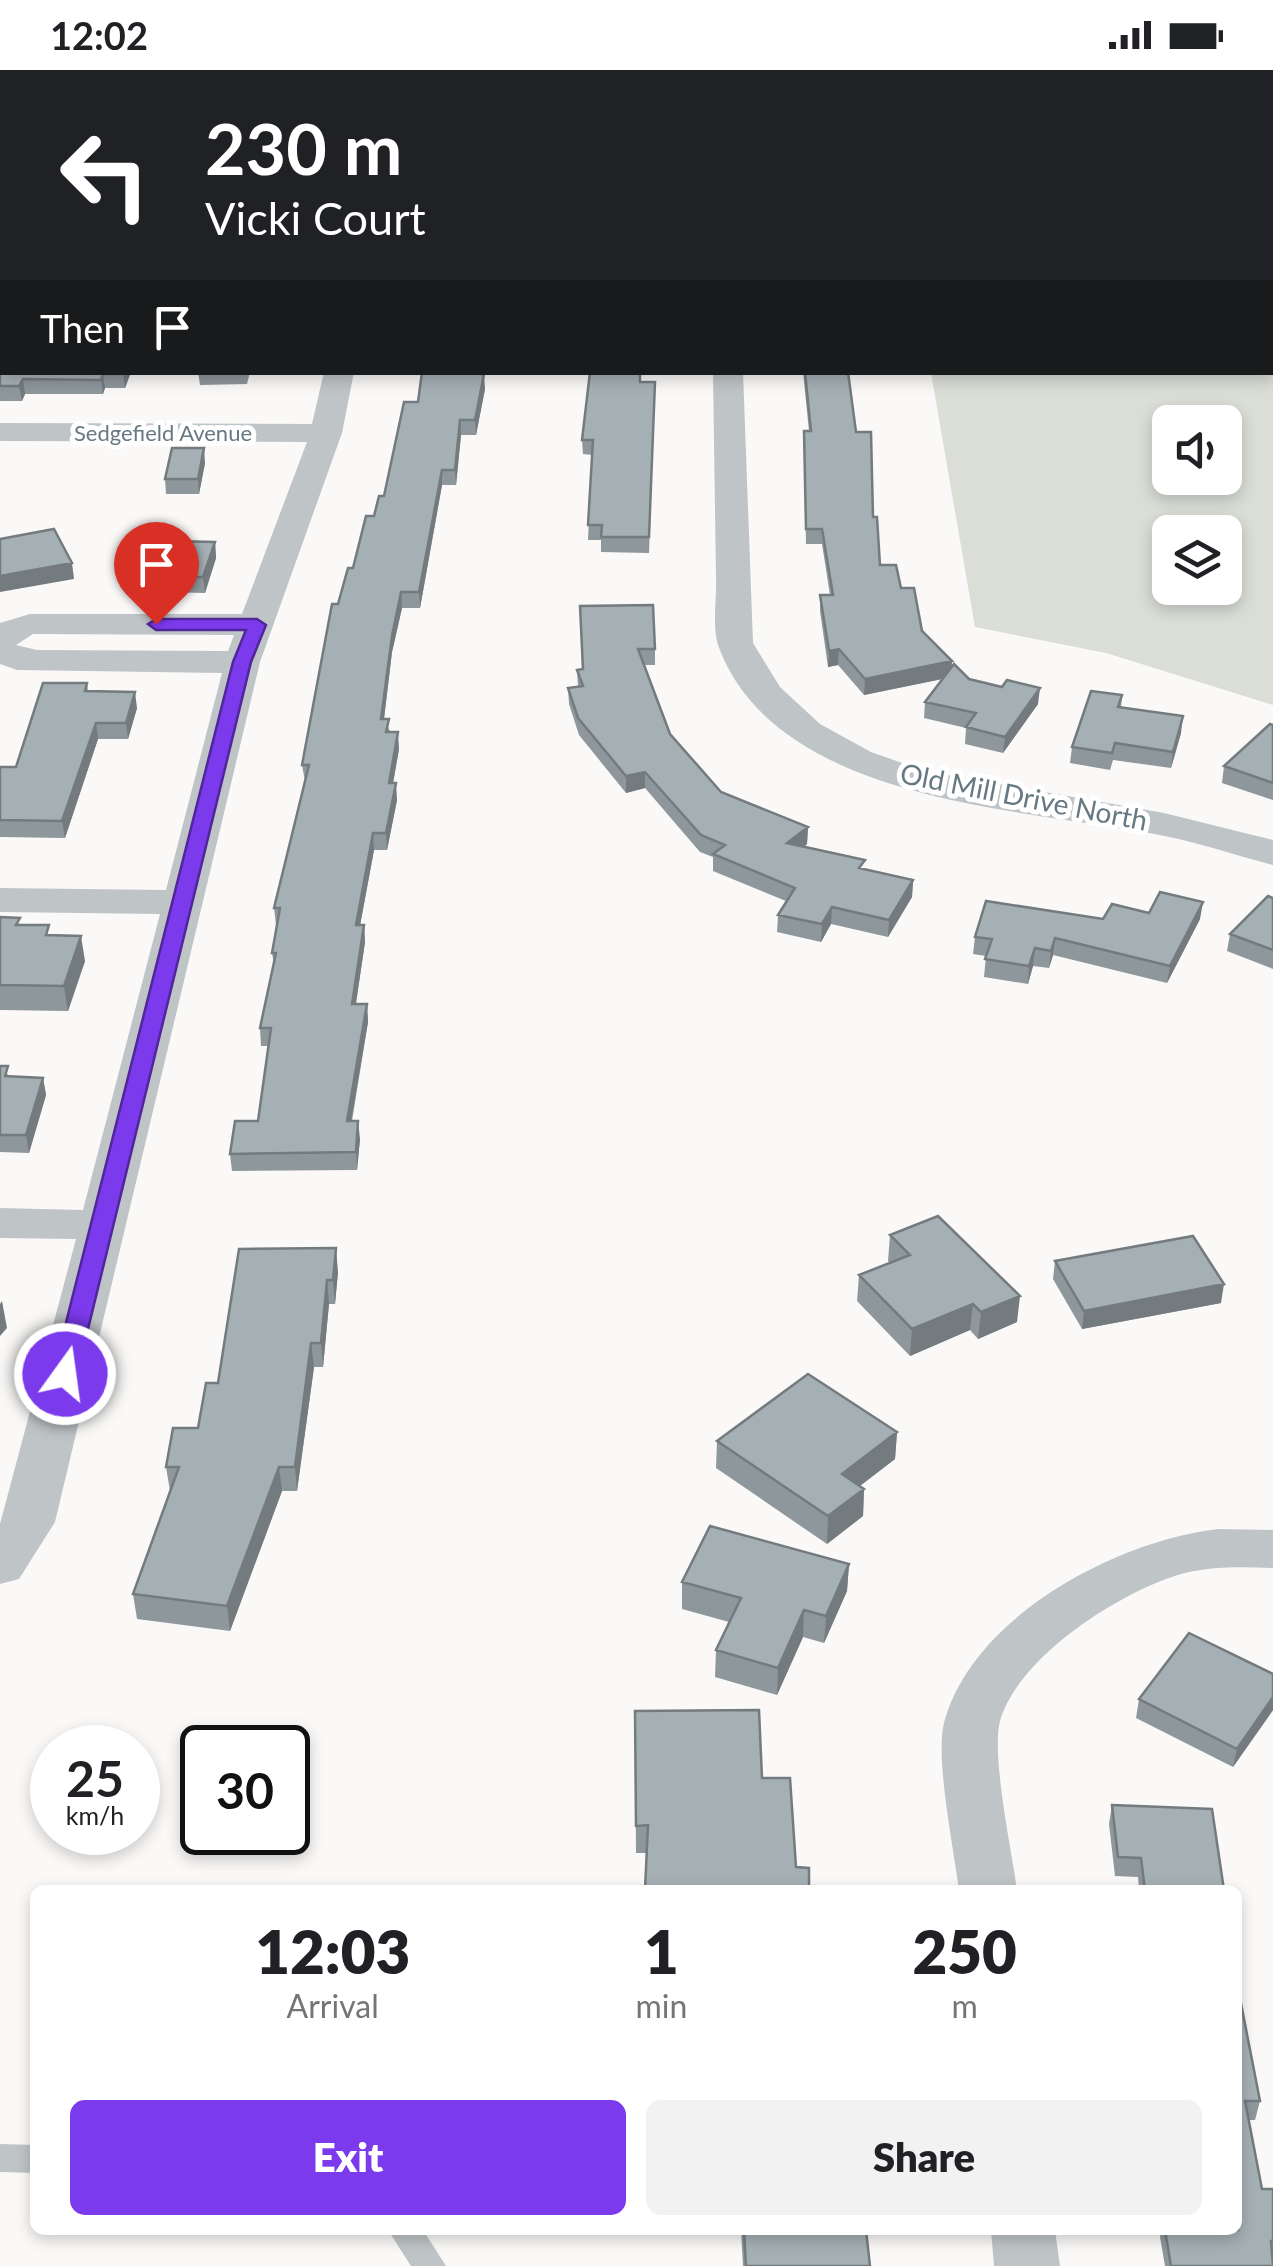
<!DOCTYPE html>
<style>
:root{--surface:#fff;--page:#f2f2f2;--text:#202124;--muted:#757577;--accent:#7c3aed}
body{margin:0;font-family:Lato,sans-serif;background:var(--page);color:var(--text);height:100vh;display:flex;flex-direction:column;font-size:38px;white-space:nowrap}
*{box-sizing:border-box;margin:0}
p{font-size:32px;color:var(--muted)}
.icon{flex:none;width:55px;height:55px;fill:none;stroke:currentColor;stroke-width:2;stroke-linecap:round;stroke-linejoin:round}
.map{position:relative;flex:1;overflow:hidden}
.panel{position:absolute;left:30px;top:1815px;width:1212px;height:350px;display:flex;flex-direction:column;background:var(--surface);border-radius:15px;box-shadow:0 5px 15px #0003}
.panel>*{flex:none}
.hud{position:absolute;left:0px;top:0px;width:1275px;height:305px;box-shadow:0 5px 15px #0003;background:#202124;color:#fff;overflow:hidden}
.controls{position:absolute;left:1152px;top:335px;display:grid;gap:20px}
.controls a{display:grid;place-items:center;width:90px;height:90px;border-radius:15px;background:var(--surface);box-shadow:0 5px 15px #0003;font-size:50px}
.speed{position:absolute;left:30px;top:1655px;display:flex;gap:20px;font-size:50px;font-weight:700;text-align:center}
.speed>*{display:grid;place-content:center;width:130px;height:130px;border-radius:50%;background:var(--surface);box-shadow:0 5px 15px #0003;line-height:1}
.speed small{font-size:25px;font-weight:400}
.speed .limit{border:5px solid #111;border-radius:15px;background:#fff;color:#111}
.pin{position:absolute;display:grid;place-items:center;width:85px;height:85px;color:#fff;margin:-102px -42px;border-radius:50% 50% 50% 0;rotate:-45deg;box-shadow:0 0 10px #0007}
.pin .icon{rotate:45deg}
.me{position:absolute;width:110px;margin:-55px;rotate:14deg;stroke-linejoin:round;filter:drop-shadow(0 0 8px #0008)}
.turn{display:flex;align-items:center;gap:35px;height:210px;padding:0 40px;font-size:45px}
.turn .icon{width:130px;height:130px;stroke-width:2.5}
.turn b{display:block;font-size:70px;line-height:85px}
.then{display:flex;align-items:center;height:95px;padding:0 40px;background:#0003;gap:20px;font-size:38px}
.eta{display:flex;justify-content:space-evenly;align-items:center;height:170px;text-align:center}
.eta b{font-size:60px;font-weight:800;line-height:70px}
.cta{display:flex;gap:20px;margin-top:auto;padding:20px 40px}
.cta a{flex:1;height:115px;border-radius:15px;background:var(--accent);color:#fff;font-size:40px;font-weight:800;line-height:115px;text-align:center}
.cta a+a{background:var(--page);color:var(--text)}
.status{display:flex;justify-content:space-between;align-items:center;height:70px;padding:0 50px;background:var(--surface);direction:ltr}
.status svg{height:28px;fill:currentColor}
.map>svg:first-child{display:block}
</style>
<div class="status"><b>12:02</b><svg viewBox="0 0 49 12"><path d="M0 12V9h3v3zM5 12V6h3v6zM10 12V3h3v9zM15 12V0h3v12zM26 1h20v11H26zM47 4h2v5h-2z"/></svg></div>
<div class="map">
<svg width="1273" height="2196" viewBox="0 0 1273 2196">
<rect width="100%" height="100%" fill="#faf9f8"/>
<path fill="#daded7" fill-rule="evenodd" d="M886 0H1273V635L1106 583 975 557 931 303 1272 302V2ZM1170 352H1225V408H1170ZM1170 462H1225V518H1170Z"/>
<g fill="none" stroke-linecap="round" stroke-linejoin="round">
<path fill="#bfc4c7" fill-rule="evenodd" d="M0 2074 35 2075V2103L0 2102Z
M388 2160H423L446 2196H411Z"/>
<path fill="#bfc4c7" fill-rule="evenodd" d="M389 0H413V2H389Z
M708 0H732V2H708Z
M0 64H2V80H0Z
M0 195H2V211H0Z
M324 302H354L342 363 260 592 55 1452 19 1509 0 1514V1454L76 1169 0 1168V1138L83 1140 160 844 0 842V818L166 820 222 603 17 600 0 594V553L30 544H242L307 372 0 371V353L312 354ZM33 564 234 565 228 581 37 580 16 575Z
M713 302H743L753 573 780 617 820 654 871 682 925 701 1164 743 1273 770V795C1231 784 1191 770 1149 763 1013 738 774 730 718 575 712 556 717 527 716 507 715 439 714 371 713 302Z
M1219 1459 1273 1460V1498C1241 1497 1212 1496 1181 1504 1120 1522 1019 1586 1000 1651 991 1685 1012 1782 1017 1820H959C954 1780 935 1688 944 1653 972 1546 1118 1470 1219 1459Z
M991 2160H1055L1060 2196H994Z"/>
</g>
<path fill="#8e979c" d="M0 209 2 302H131L125 318H105L103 324H25L22 331H0Z
M198 302H250L247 314 200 315Z
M422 302H474L485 319 476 365H461L456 415H442L420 538H402L392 582 384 649 399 679 393 713 397 730 387 780H374L360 855H364L365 872 356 934H367L368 952 352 1051 360 1069 357 1100 232 1101 230 1084 258 1051 268 976H261L260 958 274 895 272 883 277 855H276L274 838 305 711 302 695 338 534 384 426 418 332Z
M803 302H864V305H848L856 362 880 495 901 518 922 561 952 591 951 598 969 609 1038 634 1003 683 965 674 966 658 924 648 925 632 943 609 864 625 838 595 828 597 820 541V525H830L822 474H806L804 376V361H809Z
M640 312H655L649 483 601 482V470H588L592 385 583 384 582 370Z
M205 393 199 424H166L165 409Z
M215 472 216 488 205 523 161 522 159 506Z
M580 536 655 579V595H644L670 664 721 722 808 757 807 774 804 777 864 800 913 810 912 827 888 867 831 854 821 872 777 862 778 845 786 831 713 801V787L700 782 645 718 626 723 579 665 569 634 568 618 578 617 577 600 582 599Z
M87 613 88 621 137 638 128 669H98L65 768 0 767V697H16Z
M1122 625 1121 638 1181 663 1171 698 1113 690 1110 700 1070 693 1072 677Z
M1273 655V730L1222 713 1224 696Z
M1273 828V899L1227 881 1230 864Z
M1149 843 1200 849 1167 913 1053 885 1049 898 1033 896 1028 914 984 907 986 886 973 884 975 867Z
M0 847 50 865 85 891 68 941 0 940Z
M0 996 9 1006 43 1008 46 1025 29 1083 0 1082Z
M890 1165 1017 1252 978 1269 970 1260 910 1286 857 1231 859 1205 890 1193 888 1191Z
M239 1179 338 1202 335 1234H329L323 1297H314L297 1421H282L230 1561 137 1549 133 1524 170 1421 166 1397 198 1358 218 1313Z
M1055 1191 1221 1233 1082 1259 1053 1209Z
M897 1362 895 1389 860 1416 864 1419 863 1446 827 1474 716 1398 717 1371Z
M849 1494 847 1521 824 1573 803 1567 777 1625 715 1607 716 1580 729 1552 682 1539V1512Z
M1273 1604V1640L1233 1697 1136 1648 1139 1629Z
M635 1641 762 1708 796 1797 809 1820 647 1783H636Z
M1112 1735 1224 1820H1139L1138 1807 1115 1806 1109 1754Z
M1238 1918 1260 2031 1255 2050H1248L1262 2119H1273V2196H1165L1160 2167 1161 2160H1238Z
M741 2160H866L870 2196H743Z"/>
<path fill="#747b7f" d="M124 302H131L125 318 123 304Z
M103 304 105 318 103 324 101 310Z
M484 304 485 319 476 365 475 350Z
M23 309 25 324 22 331 19 316Z
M460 350 461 365 456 415 455 400Z
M204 378 205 393 199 424 198 409Z
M442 400V415L420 538 419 522Z
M215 472 216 488 205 523 203 507Z
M72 493 74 509 0 522V506Z
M401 522 402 538 392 582 382 665 381 649 392 566Z
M839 579 838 595 828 597 829 581Z
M952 591 951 607 864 625 865 609Z
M1040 618 1038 634 1003 683 1005 667Z
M135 622 137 638 128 669 126 653Z
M1183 646 1181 663 1171 698 1173 682Z
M96 653 98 669 65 768 62 751Z
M398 662 399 679 390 730 389 713Z
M645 702V718L626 723V706Z
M396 713 397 730 387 780 386 763Z
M808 757 807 774 786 790 787 773Z
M373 763 374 780 357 872 356 855Z
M913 810 912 827 888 867 889 850Z
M1203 832 1200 849 1167 913 1170 896Z
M832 837 831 854 821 872 822 854Z
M364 855 365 872 353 952 352 934Z
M81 866 85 891 68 941 64 916Z
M1055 868 1053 885 1049 898 1051 881Z
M1035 878 1033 896 1028 914 1029 896Z
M367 934 368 952 348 1069 347 1051Z
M43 1008 46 1025 29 1083 26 1065Z
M358 1051 360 1069 357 1100 356 1082Z
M336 1178 338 1202 335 1234 333 1210Z
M327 1210 329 1234 323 1297 321 1273Z
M1224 1214 1221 1233 1082 1259 1084 1241Z
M1020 1226 1017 1252 978 1269 981 1242Z
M2 1231 7 1258 0 1266V1234Z
M973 1234 970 1260 910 1286 912 1259Z
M311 1273 314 1297 297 1421 295 1397Z
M897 1362 895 1389 840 1431 842 1404Z
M279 1397 282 1421 230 1561 227 1536Z
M864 1419 863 1446 827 1474 828 1446Z
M849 1494 847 1521 824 1573 826 1546Z
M804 1540 803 1567 777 1625 778 1598Z
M1273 1627V1640L1233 1697 1237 1679Z"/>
<path fill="#a5b0b5" stroke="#747b7f" stroke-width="2.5" d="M0 0H23L22 2H2V50H0Z
M140 0H172L174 2H139Z
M295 0H344L343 2H294Z
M458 0H513L512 2H458Z
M594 0H656V2H594Z
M777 0H832L833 2H777Z
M2 204V302H124L123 304H103L101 310 23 309 19 316H0V209Z
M422 302 484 304 475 350H460L455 400H442L419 522H401L392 566 381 649H389L386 662H398L389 713H396L386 763H373L356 855H364L352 934H367L347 1051H358L356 1082 230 1084 235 1051H258L271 958H260L276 883H272L280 838H274L309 695H302L332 534H338L348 498H353L366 446H374L379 426H384L404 332H418Z
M590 302H640V312H655L649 467H601L602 455H588L593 370H582Z
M805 302H848L856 362H871L873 447H877L880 495H896L901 518H914L922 561 952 591 865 609 839 579 829 581 820 525H833L822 459H806L804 361H811Z
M172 378H204L198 409H165Z
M54 459 72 493 0 506V469Z
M172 471 215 472 203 507 159 506Z
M653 535 655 579H638L670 664 721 722 808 757 787 773 865 790 859 798 913 810 889 850 832 837 822 854 778 845 795 818 713 784 725 775 701 765 645 702 626 706 578 648 568 618 583 616 577 600 583 599 580 536Z
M954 594 969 609 1002 617 1007 610 1040 618 1005 667 966 657 976 643 925 632Z
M43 613H87L85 621 135 622 126 653H96L62 751 0 750V697H16Z
M1091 621 1122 625 1118 637 1183 646 1173 682 1115 673 1112 683 1072 677Z
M1270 654 1273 655V713L1224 696Z
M1160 822 1203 832 1170 896 1055 868 1051 881 1035 878 1029 896 985 889 992 869 975 867 986 831 1103 849 1112 834 1149 843Z
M1268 826 1273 828V880L1230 864Z
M0 847 20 848 16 855H49L46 865 81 866 64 916 0 915Z
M0 996H8L5 1006 43 1008 26 1065H0Z
M938 1146 1020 1226 981 1242 973 1234 912 1259 859 1205 910 1185 890 1165Z
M1193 1166 1224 1214 1084 1241 1055 1191Z
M336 1178 333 1210H327L321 1273H311L295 1397H279L227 1536 133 1524 179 1397H166L173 1358H198L206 1313H218L239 1179Z
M808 1304 897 1362 842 1404 864 1419 828 1446 717 1371Z
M710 1456 849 1494 826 1546 804 1540 778 1598 716 1580 741 1528 682 1512Z
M1189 1563 1273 1604V1627L1237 1679 1139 1629Z
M759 1640 762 1708H790L796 1797 809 1798V1820H645L648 1755 636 1756 635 1641Z
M1112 1735 1212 1739 1224 1820H1145L1141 1788 1118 1787Z
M1238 1918 1260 2031H1245L1262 2119H1273V2171H1271L1273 2196H1171L1165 2160H1238Z
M744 2160H866L870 2196H746Z"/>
<path fill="#7c3aed" stroke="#51269a" stroke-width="2.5" d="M257 549 266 555 251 592 77 1304 65 1312 53 1304 233 592 246 560H156L148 554 156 549Z"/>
<g text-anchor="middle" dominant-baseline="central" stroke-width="10" stroke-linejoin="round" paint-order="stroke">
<g font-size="22" fill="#667881" stroke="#fff">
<text x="163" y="362">Sedgefield Avenue</text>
</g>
<g font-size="28" fill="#667881" stroke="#fff">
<text transform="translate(1024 726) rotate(11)">Old Mill Drive North</text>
</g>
</g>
</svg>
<div class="controls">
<a><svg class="icon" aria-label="sound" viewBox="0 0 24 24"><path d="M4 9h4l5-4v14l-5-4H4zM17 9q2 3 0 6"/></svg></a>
<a><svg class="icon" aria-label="layers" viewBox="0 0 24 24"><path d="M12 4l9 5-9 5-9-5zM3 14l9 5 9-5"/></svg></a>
</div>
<div class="speed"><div>25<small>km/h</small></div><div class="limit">30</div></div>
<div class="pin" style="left:156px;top:554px;background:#d93025"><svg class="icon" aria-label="arrive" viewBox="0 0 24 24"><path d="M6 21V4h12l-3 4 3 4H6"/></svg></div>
<svg class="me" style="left:65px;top:1304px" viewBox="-20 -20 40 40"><circle r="17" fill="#7c3aed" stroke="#fff" stroke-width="3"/><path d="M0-11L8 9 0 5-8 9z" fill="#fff"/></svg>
<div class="hud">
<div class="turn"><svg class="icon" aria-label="left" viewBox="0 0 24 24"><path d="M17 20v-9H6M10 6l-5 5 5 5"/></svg><div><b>230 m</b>Vicki Court</div></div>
<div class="then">Then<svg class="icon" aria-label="arrive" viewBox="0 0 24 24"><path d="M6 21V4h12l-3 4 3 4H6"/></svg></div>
</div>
<section class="panel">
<div class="eta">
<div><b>12:03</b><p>Arrival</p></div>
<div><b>1</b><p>min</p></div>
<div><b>250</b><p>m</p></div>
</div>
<div class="cta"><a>Exit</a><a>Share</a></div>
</section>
</div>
